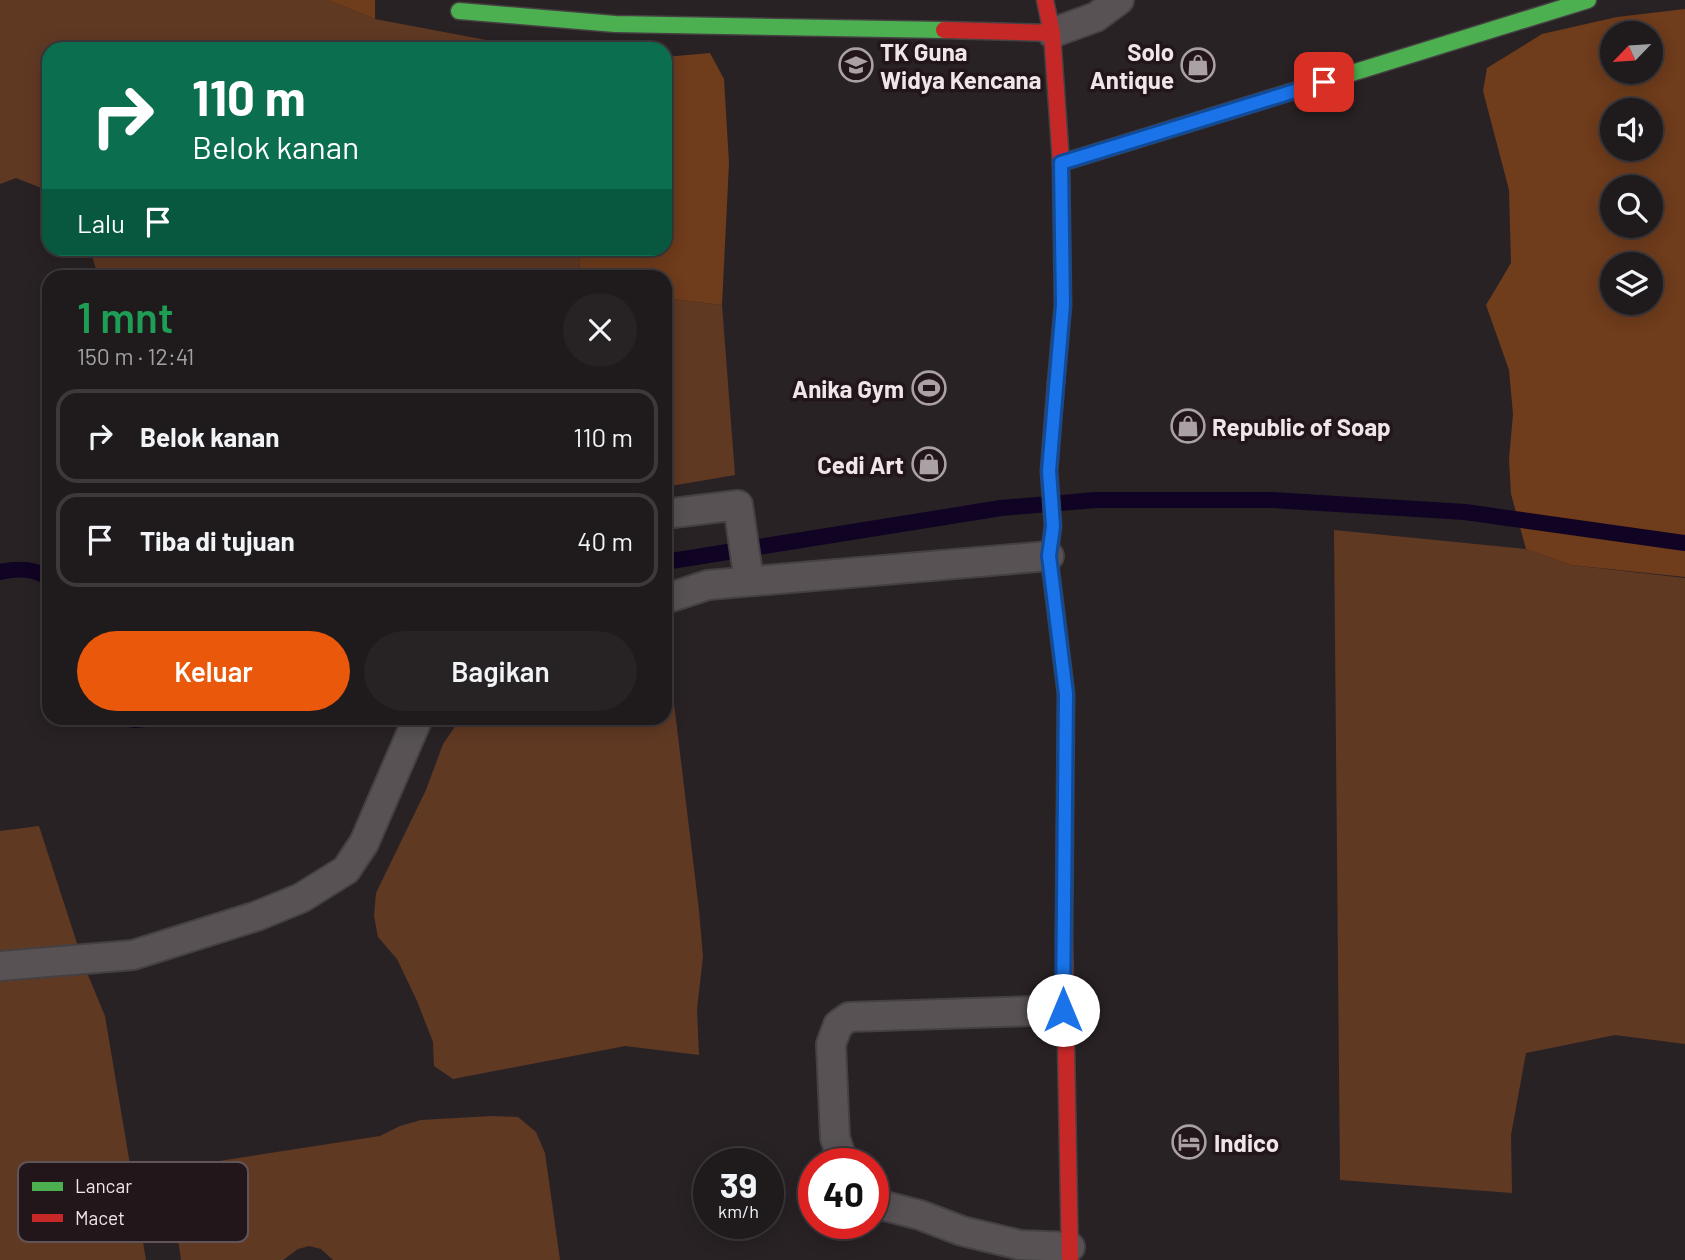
<!DOCTYPE html>
<html lang="id">
<meta charset="utf-8">
<style>
:root{--surface:#1f1a1c;--page:#272325;--text:#f1f3f6;--muted:#a1a1a3;--line:#3c383b;--accent:#ea580c}
body{margin:0;font-family:Barlow,sans-serif;background:var(--page);color:var(--text);height:100vh;display:flex;flex-direction:column;font-size:26px;white-space:nowrap}
*{box-sizing:border-box;margin:0}
p{font-size:23px;color:var(--muted)}
.icon{flex:none;width:38px;height:38px;fill:none;stroke:currentColor;stroke-width:2;stroke-linecap:round;stroke-linejoin:round}
.map{position:relative;flex:1;overflow:hidden}
.panel{position:absolute;left:42px;top:270px;width:630px;height:455px;display:flex;flex-direction:column;background:var(--surface);border-radius:21px;box-shadow:0 4px 18px #0003,0 0 0 2px var(--line)}
.panel>*{flex:none}
.guide{position:absolute;left:42px;top:42px;width:630px;height:214px;border-radius:21px;box-shadow:0 4px 18px #0003,0 0 0 2px var(--line);background:#0b6e4f;color:#fff;overflow:hidden}
.needle{width:46px;rotate:245deg}
.fabs{position:absolute;left:1600px;top:21px;display:grid;gap:14px}
.fabs a{display:grid;place-items:center;width:63px;height:63px;border-radius:50%;background:var(--surface);box-shadow:0 4px 18px #0003,0 0 0 2px var(--line);font-size:35px}
.speed{position:absolute;left:693px;top:1148px;display:flex;gap:14px;font-size:35px;font-weight:700;text-align:center}
.speed>*{display:grid;place-content:center;width:91px;height:91px;border-radius:50%;background:var(--surface);box-shadow:0 4px 18px #0003,0 0 0 2px var(--line);line-height:1}
.speed small{font-size:18px;font-weight:400}
.speed .limit{border:10px solid #d22;background:#fff;color:#111}
.pin{position:absolute;display:grid;place-items:center;width:60px;height:60px;color:#fff;margin:-30px;border-radius:14px;box-shadow:0 4px 10px #0006}
.me{position:absolute;width:77px;margin:-38px;rotate:0deg;stroke-linejoin:round;filter:drop-shadow(0 0 5px #0008)}
.turn{display:flex;align-items:center;gap:24px;height:147px;padding:0 35px;font-size:32px}
.turn .icon{width:91px;height:91px;stroke-width:2.5}
.turn b{display:block;font-size:49px;line-height:60px}
.then{display:flex;align-items:center;height:66px;padding:0 35px;background:#0003;gap:14px;font-size:26px}
.round{display:grid;place-items:center;flex:none;width:74px;height:74px;border-radius:37px;background:var(--page)}
.headline{display:flex;align-items:center;justify-content:space-between;height:119px;padding:0 35px}
h1{font-size:42px;font-weight:600;line-height:52px;color:#1e9e55}
.button{display:flex;gap:14px;margin-top:auto;padding:14px 35px}
.button a{flex:1;height:80px;border-radius:42px;background:var(--accent);color:#fff;font-size:28px;font-weight:600;line-height:80px;text-align:center}
.button a+a{background:var(--page);color:var(--text)}
ul{padding:0;list-style:none}
li{display:flex;align-items:center;gap:21px;height:94px;margin:0 14px 10px;padding:0 21px;border:4px solid var(--line);border-radius:21px}
li div{flex:1}
li b{display:block;font-size:26px}
li em{font-style:normal}
.map>svg:first-child{display:block}
</style>
<div class="map">
<svg width="1685" height="1260" viewBox="0 0 1685 1260">
<rect width="100%" height="100%" fill="#292225"/>
<path fill="#603923" d="M0 0H327L375 19 534 49H49V191L16 178 0 184Z
M90 249H579L580 276H98Z
M665 298 722 305 735 475 665 487Z
M1334 530 1526 549 1571 565 1685 578V1044L1615 1035 1526 1053 1511 1135 1512 1193 1340 1180Z
M665 629 699 910 703 957 697 1009 699 1055 625 1046 453 1079 434 1066 433 1042 417 1001 397 959 378 937 374 916 376 893 426 790 443 744 456 725 465 718H665Z
M39 826 85 968 105 1016 146 1260H0V831Z
M492 1116 518 1117 536 1132 545 1153 560 1260H333L321 1249 309 1246 298 1249 283 1260H181L168 1169 380 1136 400 1126 421 1120Z"/>
<path fill="#6f3c1c" fill-rule="evenodd" d="M327 0H375V19Z
M1685 9V577L1571 565 1526 549 1511 494 1509 459 1513 414 1509 370 1486 305 1511 263 1509 190 1483 91 1487 68 1542 34 1617 17ZM1612 33H1650V72H1612ZM1612 110H1650V149H1612ZM1612 187H1650V226H1612ZM1612 264H1650V303H1612Z
M710 53 724 79 729 163 722 305 665 298V276H580L579 249 665 248V57Z"/>
<g fill="none" stroke-linecap="round" stroke-linejoin="round">
<path stroke="#110323" stroke-width="16" d="M665 562 1001 508 1096 500H1272L1465 512 1685 543
M0 572C18 568 34 568 49 578
M122 718 135 720 155 718"/>
<defs>
<path id="lane" d="M1052 33 1096 17 1119 0
M665 514 738 505 749 581
M665 599 708 585 1049 556
M0 966 133 955 257 916 301 898 346 870 364 843 418 718
M844 1164 835 1138 831 1044 838 1025 849 1017 1064 1010
M873 1203 920 1215 962 1231 1020 1245 1070 1247"/>
<path id="fast" d="M459 11 615 24 944 30
M1061 163 1588 0
M1056 383 1049 471 1053 526 1049 556 1066 694 1064 938"/>
<path id="jam" d="M1045 0 1052 33 1061 163 1063 305 1056 383
M944 30 1052 33
M1064 938 1070 1260"/>
</defs>
<use href="#lane" stroke="#454042" stroke-width="32"/>
<use href="#fast" stroke="#454042" stroke-width="19"/>
<use href="#jam" stroke="#454042" stroke-width="19"/>
<use href="#lane" stroke="#585255" stroke-width="28"/>
<use href="#fast" stroke="#4caf50" stroke-width="16"/>
<use href="#jam" stroke="#c62828" stroke-width="16"/>
</g>
<g fill="none" stroke-linecap="round" stroke-linejoin="round">
<defs>
<path id="route" d="M1063 1010 1066 694 1049 556 1053 526 1049 471 1063 305 1061 163 1324 82"/>
</defs>
<use href="#route" stroke="#114b97" stroke-width="18"/>
<use href="#route" stroke="#1a73e8" stroke-width="12"/>
</g>
<defs>
<symbol id="school-ring" viewBox="-11 -11 22 22"><circle r="9.5" fill="#22161a" stroke="#aaa1a4" stroke-width="1.5"/><path d="M0-5L7-2L0 1L-7-2ZM-4 1L0 2.5L4 1V4Q0 6-4 4Z" fill="#aaa1a4"/></symbol>
<symbol id="shop-ring" viewBox="-11 -11 22 22"><circle r="9.5" fill="#22161a" stroke="#aaa1a4" stroke-width="1.5"/><path d="M-5-2.5h2.3a2.7 3.5 0 0 1 5.4 0H5L5.5 6h-11ZM-1.5-2.5h3a1.5 2.3 0 0 0-3 0Z" fill="#aaa1a4"/></symbol>
<symbol id="stadium-ring" viewBox="-11 -11 22 22"><circle r="9.5" fill="#22161a" stroke="#aaa1a4" stroke-width="1.5"/><path d="M0-5a6.5 5 0 1 0 0 10a6.5 5 0 1 0 0-10ZM-3.5-1.8h7v3.6h-7Z" fill="#aaa1a4"/></symbol>
<symbol id="hotel-ring" viewBox="-11 -11 22 22"><circle r="9.5" fill="#22161a" stroke="#aaa1a4" stroke-width="1.5"/><path d="M-6-4.5h1.5V1H6V5H4.5V3h-9V5H-6ZM-4 0a1.8 1.8 0 1 1 3.6 0ZM.5 0V-2.5h3Q6-2.5 6 0Z" fill="#aaa1a4"/></symbol>
</defs>
<g fill-rule="evenodd">
<use href="#school-ring" x="837" y="46" width="38" height="38"/>
<use href="#shop-ring" x="1179" y="46" width="38" height="38"/>
<use href="#stadium-ring" x="910" y="369" width="38" height="38"/>
<use href="#shop-ring" x="1169" y="407" width="38" height="38"/>
<use href="#shop-ring" x="910" y="445" width="38" height="38"/>
<use href="#hotel-ring" x="1170" y="1123" width="38" height="38"/>
</g>
<g text-anchor="middle" dominant-baseline="central" stroke-width="7" stroke-linejoin="round" paint-order="stroke">
<g font-size="24" font-weight="bold" fill="#efe6e9" stroke="#22161a" text-anchor="start">
<text x="880" y="51">TK Guna<tspan x="880" dy="28">Widya Kencana</tspan></text>
<text x="1174" y="51" text-anchor="end">Solo<tspan x="1174" dy="28">Antique</tspan></text>
<text x="904" y="388" text-anchor="end">Anika Gym</text>
<text x="1212" y="426">Republic of Soap</text>
<text x="904" y="464" text-anchor="end">Cedi Art</text>
<text x="1214" y="1142">Indico</text>
</g>
</g>
<rect x="18" y="1162" width="230" height="80" rx="10" fill="#22161a" stroke="#605458" stroke-width="2"/>
<rect x="32" y="1182" width="31" height="9" fill="#4caf50"/>
<rect x="32" y="1214" width="31" height="8" fill="#c62828"/>
<g font-size="19" fill="#efe6e9">
<text x="75" y="1193">Lancar</text>
<text x="75" y="1225">Macet</text>
</g>
</svg>
<div class="fabs">
<a><svg class="needle" viewBox="-14 -14 28 28"><path d="M0-13l5 13h-10z" fill="#e53935"/><path d="M0 13l5-13h-10z" fill="#a1a1a3"/></svg></a>
<a><svg class="icon" aria-label="sound" viewBox="0 0 24 24"><path d="M4 9h4l5-4v14l-5-4H4zM17 9q2 3 0 6"/></svg></a>
<a><svg class="icon" aria-label="search" viewBox="0 0 24 24"><circle cx="10" cy="10" r="6"/><path d="M15 15l6 6"/></svg></a>
<a><svg class="icon" aria-label="layers" viewBox="0 0 24 24"><path d="M12 4l9 5-9 5-9-5zM3 14l9 5 9-5"/></svg></a>
</div>
<div class="speed"><div>39<small>km/h</small></div><div class="limit">40</div></div>
<div class="pin" style="left:1324px;top:82px;background:#d93025"><svg class="icon" aria-label="arrive" viewBox="0 0 24 24"><path d="M6 21V4h12l-3 4 3 4H6"/></svg></div>
<svg class="me" style="left:1063px;top:1010px" viewBox="-20 -20 40 40"><circle r="19" fill="#fff"/><path d="M0-13L10 11 0 6-10 11z" fill="#1a73e8"/></svg>
<div class="guide">
<div class="turn"><svg class="icon" aria-label="right" viewBox="0 0 24 24"><path d="M7 20v-9h11M14 6l5 5-5 5"/></svg><div><b>110 m</b>Belok kanan</div></div>
<div class="then">Lalu<svg class="icon" aria-label="arrive" viewBox="0 0 24 24"><path d="M6 21V4h12l-3 4 3 4H6"/></svg></div>
</div>
<section class="panel">
<div class="headline"><div><h1>1 mnt</h1><p>150 m · 12:41</p></div><a class="round"><svg class="icon" aria-label="close" viewBox="0 0 24 24"><path d="M6 6l12 12M18 6L6 18"/></svg></a></div>
<ul>
<li><svg class="icon" aria-label="right" viewBox="0 0 24 24"><path d="M7 20v-9h11M14 6l5 5-5 5"/></svg><div><b>Belok kanan</b></div><em>110 m</em></li>
<li><svg class="icon" aria-label="arrive" viewBox="0 0 24 24"><path d="M6 21V4h12l-3 4 3 4H6"/></svg><div><b>Tiba di tujuan</b></div><em>40 m</em></li>
</ul>
<div class="button"><a>Keluar</a><a>Bagikan</a></div>
</section>
</div>
